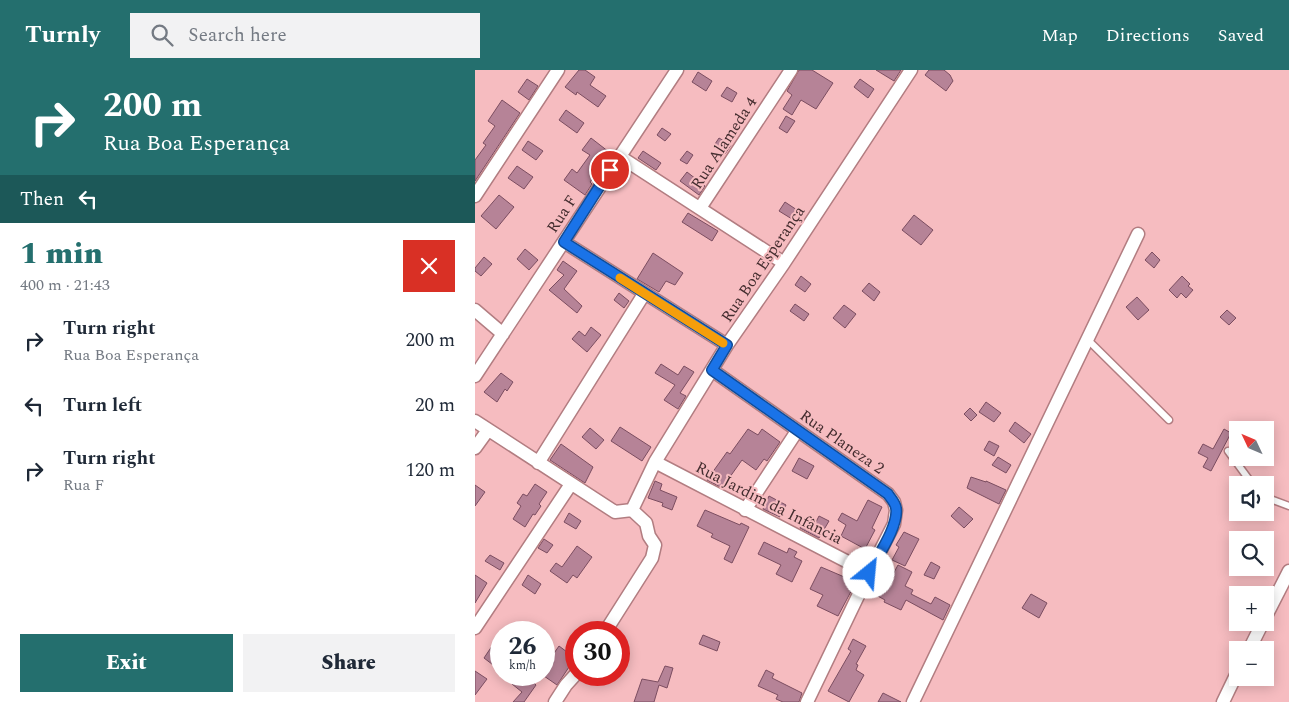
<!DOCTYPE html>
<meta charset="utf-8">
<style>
:root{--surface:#fff;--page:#f2f2f3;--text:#1f2937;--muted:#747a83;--accent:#246f6e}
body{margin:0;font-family:Spectral,serif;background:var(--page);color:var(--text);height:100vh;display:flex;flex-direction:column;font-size:19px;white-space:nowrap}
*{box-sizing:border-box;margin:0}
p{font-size:16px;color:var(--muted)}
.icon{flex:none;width:28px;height:28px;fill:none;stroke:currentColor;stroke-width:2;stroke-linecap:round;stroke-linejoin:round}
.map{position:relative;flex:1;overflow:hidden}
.drawer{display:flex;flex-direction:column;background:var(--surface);width:475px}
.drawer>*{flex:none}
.hud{background:#246f6e;color:#fff;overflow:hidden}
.needle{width:32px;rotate:314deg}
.tools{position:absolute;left:754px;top:351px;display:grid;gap:10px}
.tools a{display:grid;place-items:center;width:45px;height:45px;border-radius:0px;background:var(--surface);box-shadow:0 2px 12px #0003;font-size:25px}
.speed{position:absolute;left:15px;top:551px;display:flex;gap:10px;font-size:25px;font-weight:700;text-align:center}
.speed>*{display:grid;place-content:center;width:65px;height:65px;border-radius:50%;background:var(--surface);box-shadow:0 2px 12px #0003;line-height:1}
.speed small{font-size:12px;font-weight:400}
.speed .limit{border:8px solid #d22;background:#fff;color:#111}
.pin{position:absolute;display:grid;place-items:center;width:42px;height:42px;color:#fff;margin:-21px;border:2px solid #fff;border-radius:50%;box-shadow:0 1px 5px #0007}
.me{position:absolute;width:55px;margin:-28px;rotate:28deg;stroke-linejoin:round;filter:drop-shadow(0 0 4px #0008)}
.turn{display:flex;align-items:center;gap:18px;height:105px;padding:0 20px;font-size:22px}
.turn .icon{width:65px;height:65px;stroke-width:2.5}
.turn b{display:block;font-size:35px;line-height:42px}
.then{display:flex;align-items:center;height:48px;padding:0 20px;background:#0003;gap:10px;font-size:19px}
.round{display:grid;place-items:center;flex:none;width:52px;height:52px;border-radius:0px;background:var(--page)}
.head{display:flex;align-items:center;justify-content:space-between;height:85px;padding:0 20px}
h1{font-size:30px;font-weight:800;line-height:38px;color:var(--accent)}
.cta{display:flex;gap:10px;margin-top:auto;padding:10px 20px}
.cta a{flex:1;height:58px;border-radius:0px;background:var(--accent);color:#fff;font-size:20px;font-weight:800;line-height:58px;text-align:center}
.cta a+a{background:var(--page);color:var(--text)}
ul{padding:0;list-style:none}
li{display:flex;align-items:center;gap:15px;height:65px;padding:0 20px}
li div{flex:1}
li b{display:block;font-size:19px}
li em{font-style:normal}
header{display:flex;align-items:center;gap:30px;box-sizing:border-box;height:70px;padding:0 25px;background:var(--accent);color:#fff}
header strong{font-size:24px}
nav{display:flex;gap:28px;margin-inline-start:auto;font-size:18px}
.search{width:350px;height:45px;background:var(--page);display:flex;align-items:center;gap:12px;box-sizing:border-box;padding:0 18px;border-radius:0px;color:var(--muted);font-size:19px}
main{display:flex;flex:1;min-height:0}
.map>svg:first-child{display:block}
</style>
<header>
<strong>Turnly</strong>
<div class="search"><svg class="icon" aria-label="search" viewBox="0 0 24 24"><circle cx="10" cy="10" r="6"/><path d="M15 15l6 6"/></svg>Search here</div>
<nav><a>Map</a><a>Directions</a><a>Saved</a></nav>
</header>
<main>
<section class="drawer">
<div class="hud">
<div class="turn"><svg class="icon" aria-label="right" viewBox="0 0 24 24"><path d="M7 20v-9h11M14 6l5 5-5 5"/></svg><div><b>200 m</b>Rua Boa Esperança</div></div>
<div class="then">Then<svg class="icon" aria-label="left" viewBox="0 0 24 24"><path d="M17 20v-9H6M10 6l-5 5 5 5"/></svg></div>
</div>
<div class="head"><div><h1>1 min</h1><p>400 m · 21:43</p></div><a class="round" style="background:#d93025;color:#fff"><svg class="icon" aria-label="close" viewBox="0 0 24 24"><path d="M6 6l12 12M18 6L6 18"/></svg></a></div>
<ul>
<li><svg class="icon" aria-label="right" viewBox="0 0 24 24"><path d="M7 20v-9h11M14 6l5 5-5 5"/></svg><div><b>Turn right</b><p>Rua Boa Esperança</p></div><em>200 m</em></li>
<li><svg class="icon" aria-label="left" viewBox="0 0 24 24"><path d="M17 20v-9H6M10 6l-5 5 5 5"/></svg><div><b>Turn left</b></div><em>20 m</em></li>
<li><svg class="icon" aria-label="right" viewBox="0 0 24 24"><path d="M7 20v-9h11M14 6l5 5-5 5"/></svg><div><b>Turn right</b><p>Rua F</p></div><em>120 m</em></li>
</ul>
<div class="cta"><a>Exit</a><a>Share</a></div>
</section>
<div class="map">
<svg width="814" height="632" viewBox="0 0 814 632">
<rect width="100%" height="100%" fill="#f6bcc0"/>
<path fill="#b68397" stroke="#7b4d60" d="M104 0H110L120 7 115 15 131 26 123 37 102 22 101 25 90 17Z
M324 0H337L358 13 341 39 326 30 317 45 308 39 317 25 312 21Z
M401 0H426L419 11Z
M454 0H469L475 5 478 11 471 21 450 5Z
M223 2 237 11 231 21 217 12Z
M52 9 63 16 54 30 43 22Z
M385 9 399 19 393 28 379 17Z
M252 17 262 23 257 32 246 26Z
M27 30 45 43 0 111V90L11 75 8 73 20 56 13 51Z
M91 40 109 53 102 63 84 50Z
M311 46 320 51 312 63 304 58Z
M187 58 196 64 190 71 182 65Z
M116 68 134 82 120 101 122 103 115 112 117 114 110 125 89 110 97 99 102 103 115 85 107 80Z
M244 68 256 75 250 84 238 77Z
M53 71 68 81 61 90 47 80Z
M168 81 186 93 181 100 163 88Z
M212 81 218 85 212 94 205 90Z
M42 96 58 107 49 119 33 108Z
M212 102 230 116 224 125 205 111Z
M24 125 39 137 21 159 6 146Z
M310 132 322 140 317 149 304 141Z
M213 143 243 161 237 171 207 152Z
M439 145 458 160 446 175 427 160Z
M50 179 63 190 54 200 42 189Z
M677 182 685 190 679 198 670 190Z
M178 183 208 203 200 215 191 211 184 222 162 209Z
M9 187 17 194 6 206 0 201V198Z
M88 191 102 201 89 219 107 236 102 243 74 220 89 205 82 200Z
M326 206 336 214 330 222 320 215Z
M707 206 715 214 713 216 718 220 711 228 706 223 702 228 694 220Z
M394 213 405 222 399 231 387 221Z
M144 223 154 231 149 238 139 230Z
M662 227 674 240 663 250 651 237Z
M320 234 334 244 329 251 315 241Z
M369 235 381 244 370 258 358 248Z
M752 240 761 248 754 255 745 247Z
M116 257 126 265 112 282 97 269 104 261 110 266Z
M186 294 203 305 209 296 219 302 205 323 211 326 203 339 189 330 200 315 180 303Z
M26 303 38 312 32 321 30 319 22 332 9 322Z
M511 332 526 343 519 352 504 342Z
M495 338 502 345 496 351 489 344Z
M540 352 556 364 549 373 534 361Z
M145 357 176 377 167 391 136 371Z
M115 358 129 370 121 379 107 367Z
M273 359 283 365 287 359 305 372 292 391 289 389 281 400 267 390 247 418 232 410 252 382 255 384Z
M749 359 756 363 736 401 728 397 733 388 723 383 728 374 738 379Z
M514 371 524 376 519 386 509 380Z
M86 374 118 397 110 413 75 390Z
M523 387 536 395 531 403 517 395Z
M324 388 339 396 332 409 317 401Z
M496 407 511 412V411L531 420 524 434 492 418Z
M180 411 187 414 185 420 202 427 197 440 187 436 188 433 173 428Z
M60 414 72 422 64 434 66 436 60 445 58 444 50 457 38 449 46 436 42 433 48 424 52 426Z
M0 415 10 422 0 436Z
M294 426 311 435 305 447 288 439Z
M393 430 407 437 397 458 400 460 390 479 366 466 371 455 363 450 367 443 382 451Z
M484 437 498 449 489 458 476 446Z
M230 440 265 455 266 453 274 457 257 493 249 489 255 476 236 467 238 464 222 456Z
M94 443 106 451 101 459 89 452Z
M344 446 354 451 344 468 325 458 331 447 341 452Z
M429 462 444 469 430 496 417 490 424 477 421 475Z
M69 469 78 475 72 483 63 478Z
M289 472 312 483 314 478 322 482 319 487 327 491 317 512 301 504 306 495 283 484Z
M102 476 117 487 102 508 98 505 92 513 75 501 81 493 87 497Z
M15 485 29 493 25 500 10 491Z
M456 492 465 497 459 509 449 505Z
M423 495 437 502 430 516 438 520 436 524 456 534 460 527 475 535 468 550 431 530 426 540 409 532 410 530 399 524 409 505 416 508Z
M346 497 381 512 363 546 342 536 348 525 335 519Z
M0 505 12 513 0 533Z
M53 505 66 514 60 524 47 515Z
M556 524 572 533 564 548 547 538Z
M228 565 245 572 242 581 224 574Z
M378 569 391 576 381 594 383 595 381 600 389 605 374 632 353 621 376 581 373 579Z
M17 576 26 583V601L9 588Z
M84 576 100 588 82 615 69 606 79 592 75 589Z
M190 596 198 598 192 618 184 615 179 632H159L167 609 183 612Z
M291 600 299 604 297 608 327 623 324 632H308L301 629 303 625 283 616Z
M0 601 12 609 0 625Z
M43 606 54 614 57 611 61 615 49 632H38L47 622 37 614Z
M408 623 426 632H403Z"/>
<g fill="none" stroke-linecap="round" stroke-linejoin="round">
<defs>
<path id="service" d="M613 270 694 350
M753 381 778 415
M790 427 814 436"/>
<path id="minor" d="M144 86 309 193
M0 126 83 0
M225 138 316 0
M89 172 252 275
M0 240 28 264
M237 300 413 424 419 432 421 440 419 454 394 503 332 632
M0 306 202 0
M0 351 140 442 157 440
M0 378 13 360
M180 392 394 503
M63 393 169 224
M270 440 322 361
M790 548 814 501
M0 558 96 414
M130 562 177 488 180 475 174 466 171 453 157 440 180 392 252 275 309 193 436 0
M774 580 788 552
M80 632 91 615 101 604
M438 632 663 164
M748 632 762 603"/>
</defs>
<use href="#service" stroke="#b27d81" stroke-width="9"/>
<use href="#minor" stroke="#b27d81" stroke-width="15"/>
<use href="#service" stroke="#fff" stroke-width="6"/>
<use href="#minor" stroke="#fff" stroke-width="12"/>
</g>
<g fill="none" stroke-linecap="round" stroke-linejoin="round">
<defs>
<path id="route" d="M135 100 89 172 252 275 237 300 413 424C416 429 420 432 421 438 424 456 402 487 394 503"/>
</defs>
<use href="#route" stroke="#114b97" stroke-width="12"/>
<use href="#route" stroke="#1a73e8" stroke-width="9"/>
<path stroke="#f59e0b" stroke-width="9" d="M145 208 248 273"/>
</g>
<g text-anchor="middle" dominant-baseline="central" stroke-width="4" stroke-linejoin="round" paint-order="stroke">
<g font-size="16" fill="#442d2f" stroke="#f6bcc0">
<text transform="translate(249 73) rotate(-57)">Rua Alameda 4</text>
<text transform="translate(87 144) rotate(-57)">Rua F</text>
<text transform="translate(288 194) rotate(-56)">Rua Boa Esperança</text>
<text transform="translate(367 372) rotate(35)">Rua Planeza 2</text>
<text transform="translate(294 433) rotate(27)">Rua Jardim da Infância</text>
</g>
</g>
</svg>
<div class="tools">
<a><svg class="needle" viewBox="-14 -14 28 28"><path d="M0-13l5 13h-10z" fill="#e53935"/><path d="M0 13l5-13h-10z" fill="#747a83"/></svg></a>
<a><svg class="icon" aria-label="sound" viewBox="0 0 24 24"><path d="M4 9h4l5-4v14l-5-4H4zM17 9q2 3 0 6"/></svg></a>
<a><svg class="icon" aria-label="search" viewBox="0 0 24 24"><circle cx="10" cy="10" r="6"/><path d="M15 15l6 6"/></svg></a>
<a>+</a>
<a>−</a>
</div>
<div class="speed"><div>26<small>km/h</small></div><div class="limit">30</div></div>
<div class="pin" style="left:135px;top:100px;background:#d93025"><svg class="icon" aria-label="arrive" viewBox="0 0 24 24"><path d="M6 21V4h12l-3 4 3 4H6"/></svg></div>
<svg class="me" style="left:394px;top:503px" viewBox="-20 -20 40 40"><circle r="19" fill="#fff"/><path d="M0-13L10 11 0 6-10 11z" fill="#1a73e8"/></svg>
</div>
</main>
